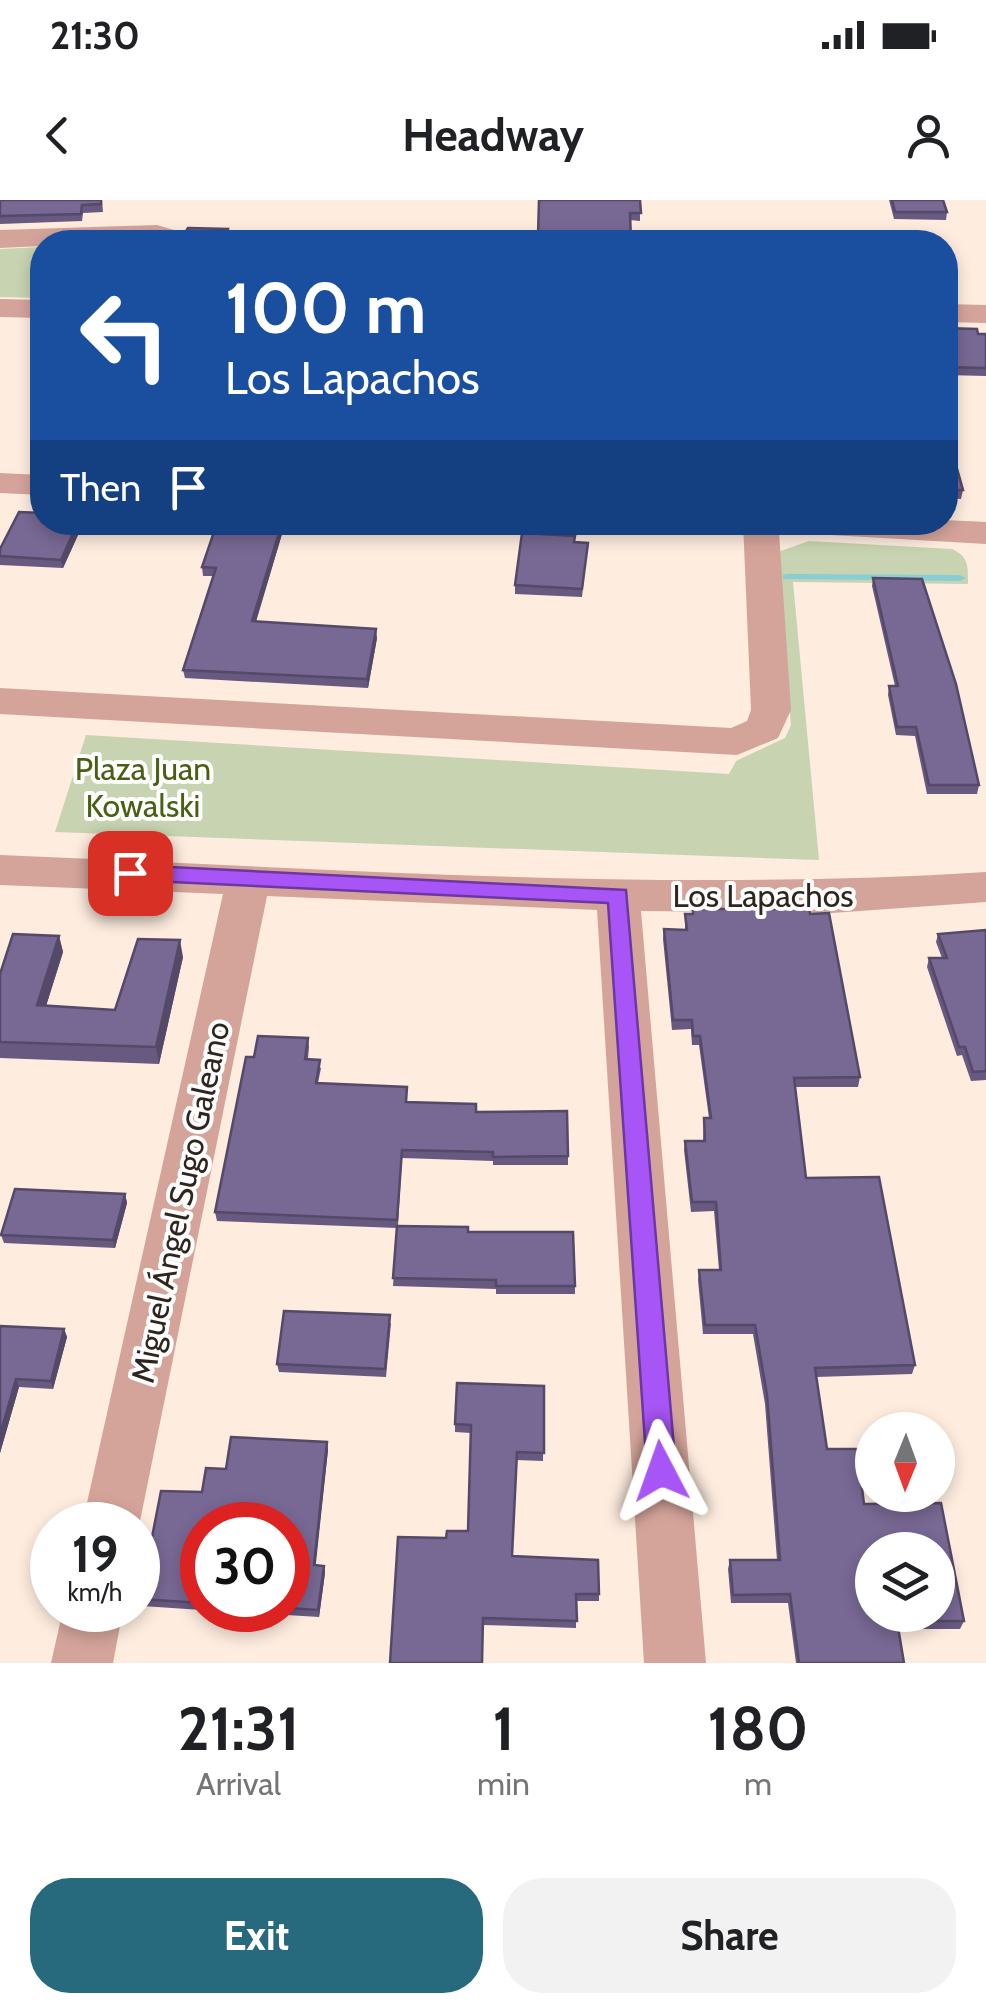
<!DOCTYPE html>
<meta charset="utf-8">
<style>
:root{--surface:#fff;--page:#f2f2f2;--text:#202124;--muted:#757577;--accent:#286a7d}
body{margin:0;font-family:Cabin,sans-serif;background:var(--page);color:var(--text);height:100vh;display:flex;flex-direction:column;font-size:38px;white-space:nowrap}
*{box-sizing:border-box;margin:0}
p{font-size:32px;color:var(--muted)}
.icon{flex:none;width:55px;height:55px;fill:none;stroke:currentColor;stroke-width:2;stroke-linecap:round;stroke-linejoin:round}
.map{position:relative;height:1463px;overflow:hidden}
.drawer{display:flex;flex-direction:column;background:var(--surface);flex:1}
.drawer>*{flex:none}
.hud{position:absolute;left:30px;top:30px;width:928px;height:305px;border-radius:40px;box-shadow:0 5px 15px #0003;background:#1a4fa0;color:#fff;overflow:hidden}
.needle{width:65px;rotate:181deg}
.buttons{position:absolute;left:855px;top:1212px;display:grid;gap:20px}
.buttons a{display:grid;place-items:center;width:100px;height:100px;border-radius:50%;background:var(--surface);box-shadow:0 5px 15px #0003;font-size:50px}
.speed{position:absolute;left:30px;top:1302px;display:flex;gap:20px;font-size:50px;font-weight:700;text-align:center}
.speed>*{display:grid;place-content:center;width:130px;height:130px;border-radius:50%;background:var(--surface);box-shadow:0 5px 15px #0003;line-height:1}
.speed small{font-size:25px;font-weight:400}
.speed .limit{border:15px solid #d22;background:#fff;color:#111}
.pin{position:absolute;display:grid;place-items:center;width:85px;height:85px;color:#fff;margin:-42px;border-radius:20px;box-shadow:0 5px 15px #0006}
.me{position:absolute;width:110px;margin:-55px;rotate:356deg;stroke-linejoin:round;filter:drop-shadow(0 0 8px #0008)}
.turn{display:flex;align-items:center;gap:35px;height:210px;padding:0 30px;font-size:45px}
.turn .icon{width:130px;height:130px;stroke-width:2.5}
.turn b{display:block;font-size:70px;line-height:85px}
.then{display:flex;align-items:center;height:95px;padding:0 30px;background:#0003;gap:20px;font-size:38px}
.eta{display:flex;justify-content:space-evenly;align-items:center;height:170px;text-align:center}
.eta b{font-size:60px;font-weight:800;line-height:70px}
.primary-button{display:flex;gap:20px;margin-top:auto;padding:20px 30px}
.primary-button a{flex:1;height:115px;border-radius:40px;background:var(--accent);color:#fff;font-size:40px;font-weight:800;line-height:115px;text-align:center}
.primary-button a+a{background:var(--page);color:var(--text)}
.status{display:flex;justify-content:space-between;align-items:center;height:70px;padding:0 50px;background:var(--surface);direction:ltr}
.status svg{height:28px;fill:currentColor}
header{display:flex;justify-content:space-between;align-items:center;height:130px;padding:0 30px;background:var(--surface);font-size:45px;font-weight:800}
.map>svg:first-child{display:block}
</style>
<div class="status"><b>21:30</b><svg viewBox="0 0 49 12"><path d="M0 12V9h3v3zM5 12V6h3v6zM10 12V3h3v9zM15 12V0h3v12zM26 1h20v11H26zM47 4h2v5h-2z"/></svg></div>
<header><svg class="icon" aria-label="back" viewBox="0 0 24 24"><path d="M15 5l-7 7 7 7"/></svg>Headway<svg class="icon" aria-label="person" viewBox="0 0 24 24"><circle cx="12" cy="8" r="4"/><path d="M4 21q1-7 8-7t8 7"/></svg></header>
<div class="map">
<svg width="986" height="1463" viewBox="0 0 986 1463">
<rect width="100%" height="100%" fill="#feecdf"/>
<path fill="#c7d3b1" d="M42 47V98L0 97V49Z
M809 341 952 349C969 357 968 366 968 384L793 382 819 660 55 632 86 535 729 574 736 561 785 538 791 525 775 353Z"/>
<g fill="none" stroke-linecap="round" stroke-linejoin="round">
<path fill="#89cdd5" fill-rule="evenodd" d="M787 374 960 375 966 378 960 381 783 379V375Z"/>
<path fill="#d4a49b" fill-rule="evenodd" d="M157 25 174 30 179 42H42V46L0 48V30Z
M0 99 42 100V118L0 117Z
M945 104 986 105V123L945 122Z
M0 273 42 275V295L0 293Z
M945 320 986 322V344L779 332 791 510 778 538 737 555 0 514V488L731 528 747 521 751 510 743 322Z
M0 655C328 668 657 693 986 672V702L832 713 641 711 706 1463H644L597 710 267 696 138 1331V1325H82L223 694 0 685Z
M63 1410H123L113 1463H51Z"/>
</g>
<path fill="#67597f" d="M0 0H102L103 12 83 13 82 21 0 24Z
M640 0V21L630 20 538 36Z
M889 0H943L947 12 946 20 894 19Z
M945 128 986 134V176L945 175Z
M945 251 963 290 961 299 945 298Z
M83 324 63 368 0 365V349Z
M281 326 282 334 256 422 377 438 368 488 185 478 183 470 213 376H203L202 367Z
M574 342 588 343 582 397 515 394V385Z
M873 378 979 585 977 594H927L915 536 896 535 888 495 889 486H895L872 386Z
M685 714 860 877 858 887H795L806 978 915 1165 912 1174 816 1177 827 1249 864 1304 964 1421 960 1429H898L904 1463H796L788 1403H731L728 1369 730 1360H777L765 1204 753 1134H703L698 1080 699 1070H719L714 1011 691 1012 684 950 685 941H703L704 918H709L699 845H692L691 829 672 830 663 739 664 729H685Z
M986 732V880L971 881 962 855 957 856 927 767 929 758H942L936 742 938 734Z
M59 736 63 752 46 806 115 810 183 757 159 864 0 858V774Z
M308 838 309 847 308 859 321 868 318 883 407 902 476 912 568 956V965H493V961L402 958 398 1026 468 1032 575 1086V1094H496V1089L393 1086 397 1028 217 1021 215 1012 254 857Z
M125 994 127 1003 115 1048 4 1043 1 1035Z
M391 1123 386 1177 279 1172 277 1164Z
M0 1126 64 1129 67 1137 53 1189 19 1187 0 1253Z
M544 1186 543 1261 516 1260 512 1356 599 1394V1401H576V1428L483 1425 468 1331 471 1233 455 1232V1224Z
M327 1242 328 1250 315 1365 324 1366 325 1373 319 1417 206 1410H288V1325H202V1410L142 1406 140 1399 202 1292 226 1269Z"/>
<path fill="#544968" d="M78 322H83V324L63 368 61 360Z
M281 326 282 334 253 430 252 421Z
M376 429 377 438 368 488 367 479Z
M59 736 63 752 41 822 37 805Z
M180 740 183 757 159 864 156 847Z
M125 994 127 1003 115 1048 113 1040Z
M64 1129 67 1137 53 1189 51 1181Z
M16 1179 19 1187 0 1253V1235Z
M327 1242 328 1250 315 1372 314 1365Z
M324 1366 325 1373 319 1417 318 1410Z"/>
<path fill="#786894" stroke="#544968" stroke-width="2.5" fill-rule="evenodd" d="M0 0H101V4L82 5 81 14 0 16Z
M539 0H640L641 13H630L631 42H528V35L538 36Z
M892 0H943L947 12H895Z
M188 28 228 29 225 40H410L409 42H179Z
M945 128 977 129 978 134H986V168L945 167Z
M945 251H952L963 290H945Z
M19 312 42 313V322H78L61 360 0 356V349Z
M217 323 281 326 252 421 376 429 367 479 183 470 216 368 202 367Z
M522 333 575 336 574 342 588 343 582 389 515 385Z
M873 378 922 379 956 484 979 585H929L916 527H897L889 486H898Z
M693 709H809L810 714 829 713 860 877 794 878 806 978 879 977 915 1165 815 1168 827 1249H857L864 1304 941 1303 964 1421H897L904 1463H799L790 1394 733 1395 730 1360H780L767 1195 755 1125H705L699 1070H721L716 1002H692L685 941H705L704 918H711L700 836H693L692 820H673L664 729 687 730 685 714H693ZM872 1350H938V1415H872Z
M986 730V871L973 872 965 847H959L929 758H947L938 734Z
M13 734 59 736 37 805 115 810 138 739 180 740 156 847 0 842V774Z
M258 836 308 838 305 859 320 860 316 883 407 887 406 902 476 904V912L567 911 568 956 493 957V952L402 950 397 1020 215 1012 246 857H254Z
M15 989 125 994 113 1040 1 1035Z
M397 1026 468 1027V1032H573L575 1086H496V1080L393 1078Z
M284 1111 390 1115 385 1169 277 1164Z
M0 1126 64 1129 51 1181 16 1179 0 1235Z
M457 1183 544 1186V1253L517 1252 512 1356 598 1360 599 1394H576L577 1421 483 1418 482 1463H390L398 1337 446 1338 447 1331H468L471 1225 455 1224Z
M231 1237 327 1242 314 1365 324 1366 318 1410 288 1408V1325H202V1403L140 1399 161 1291 202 1292 206 1268 226 1269Z"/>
<path fill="#a855f7" stroke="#6d37a1" stroke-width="2.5" d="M130 665 626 690 676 1271 672 1280 661 1284 651 1280 647 1271 608 703 130 680 119 673Z"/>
<g text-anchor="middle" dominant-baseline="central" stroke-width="8" stroke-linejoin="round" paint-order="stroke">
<g font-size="32" fill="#4a5e14" stroke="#fdfdfd">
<text x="143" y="568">Plaza Juan<tspan x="143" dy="37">Kowalski</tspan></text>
</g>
<g font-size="32" fill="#2e251f" stroke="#fdfdfd">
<text x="763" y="695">Los Lapachos</text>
<text transform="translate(180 1002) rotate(-78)">Miguel Ángel Sugo Galeano</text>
</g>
</g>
</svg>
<div class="buttons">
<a><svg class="needle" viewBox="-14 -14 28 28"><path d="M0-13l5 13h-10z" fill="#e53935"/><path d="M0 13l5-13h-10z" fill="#757577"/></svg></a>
<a><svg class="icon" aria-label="layers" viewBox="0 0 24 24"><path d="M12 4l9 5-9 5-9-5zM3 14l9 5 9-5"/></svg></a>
</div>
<div class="speed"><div>19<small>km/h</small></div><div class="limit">30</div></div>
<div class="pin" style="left:130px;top:673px;background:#d93025"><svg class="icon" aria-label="arrive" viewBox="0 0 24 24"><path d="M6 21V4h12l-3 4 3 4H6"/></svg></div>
<svg class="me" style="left:661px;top:1271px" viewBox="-20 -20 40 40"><path d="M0-17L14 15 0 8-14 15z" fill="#a855f7" stroke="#fff" stroke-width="4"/></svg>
<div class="hud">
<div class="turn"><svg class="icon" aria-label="left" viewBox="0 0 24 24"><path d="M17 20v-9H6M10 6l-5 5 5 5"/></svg><div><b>100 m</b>Los Lapachos</div></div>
<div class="then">Then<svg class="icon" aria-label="arrive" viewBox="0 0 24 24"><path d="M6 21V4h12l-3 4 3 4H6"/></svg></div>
</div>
</div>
<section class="drawer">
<div class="eta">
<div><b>21:31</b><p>Arrival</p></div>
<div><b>1</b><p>min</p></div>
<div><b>180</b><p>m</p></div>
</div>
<div class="primary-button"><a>Exit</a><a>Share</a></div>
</section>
